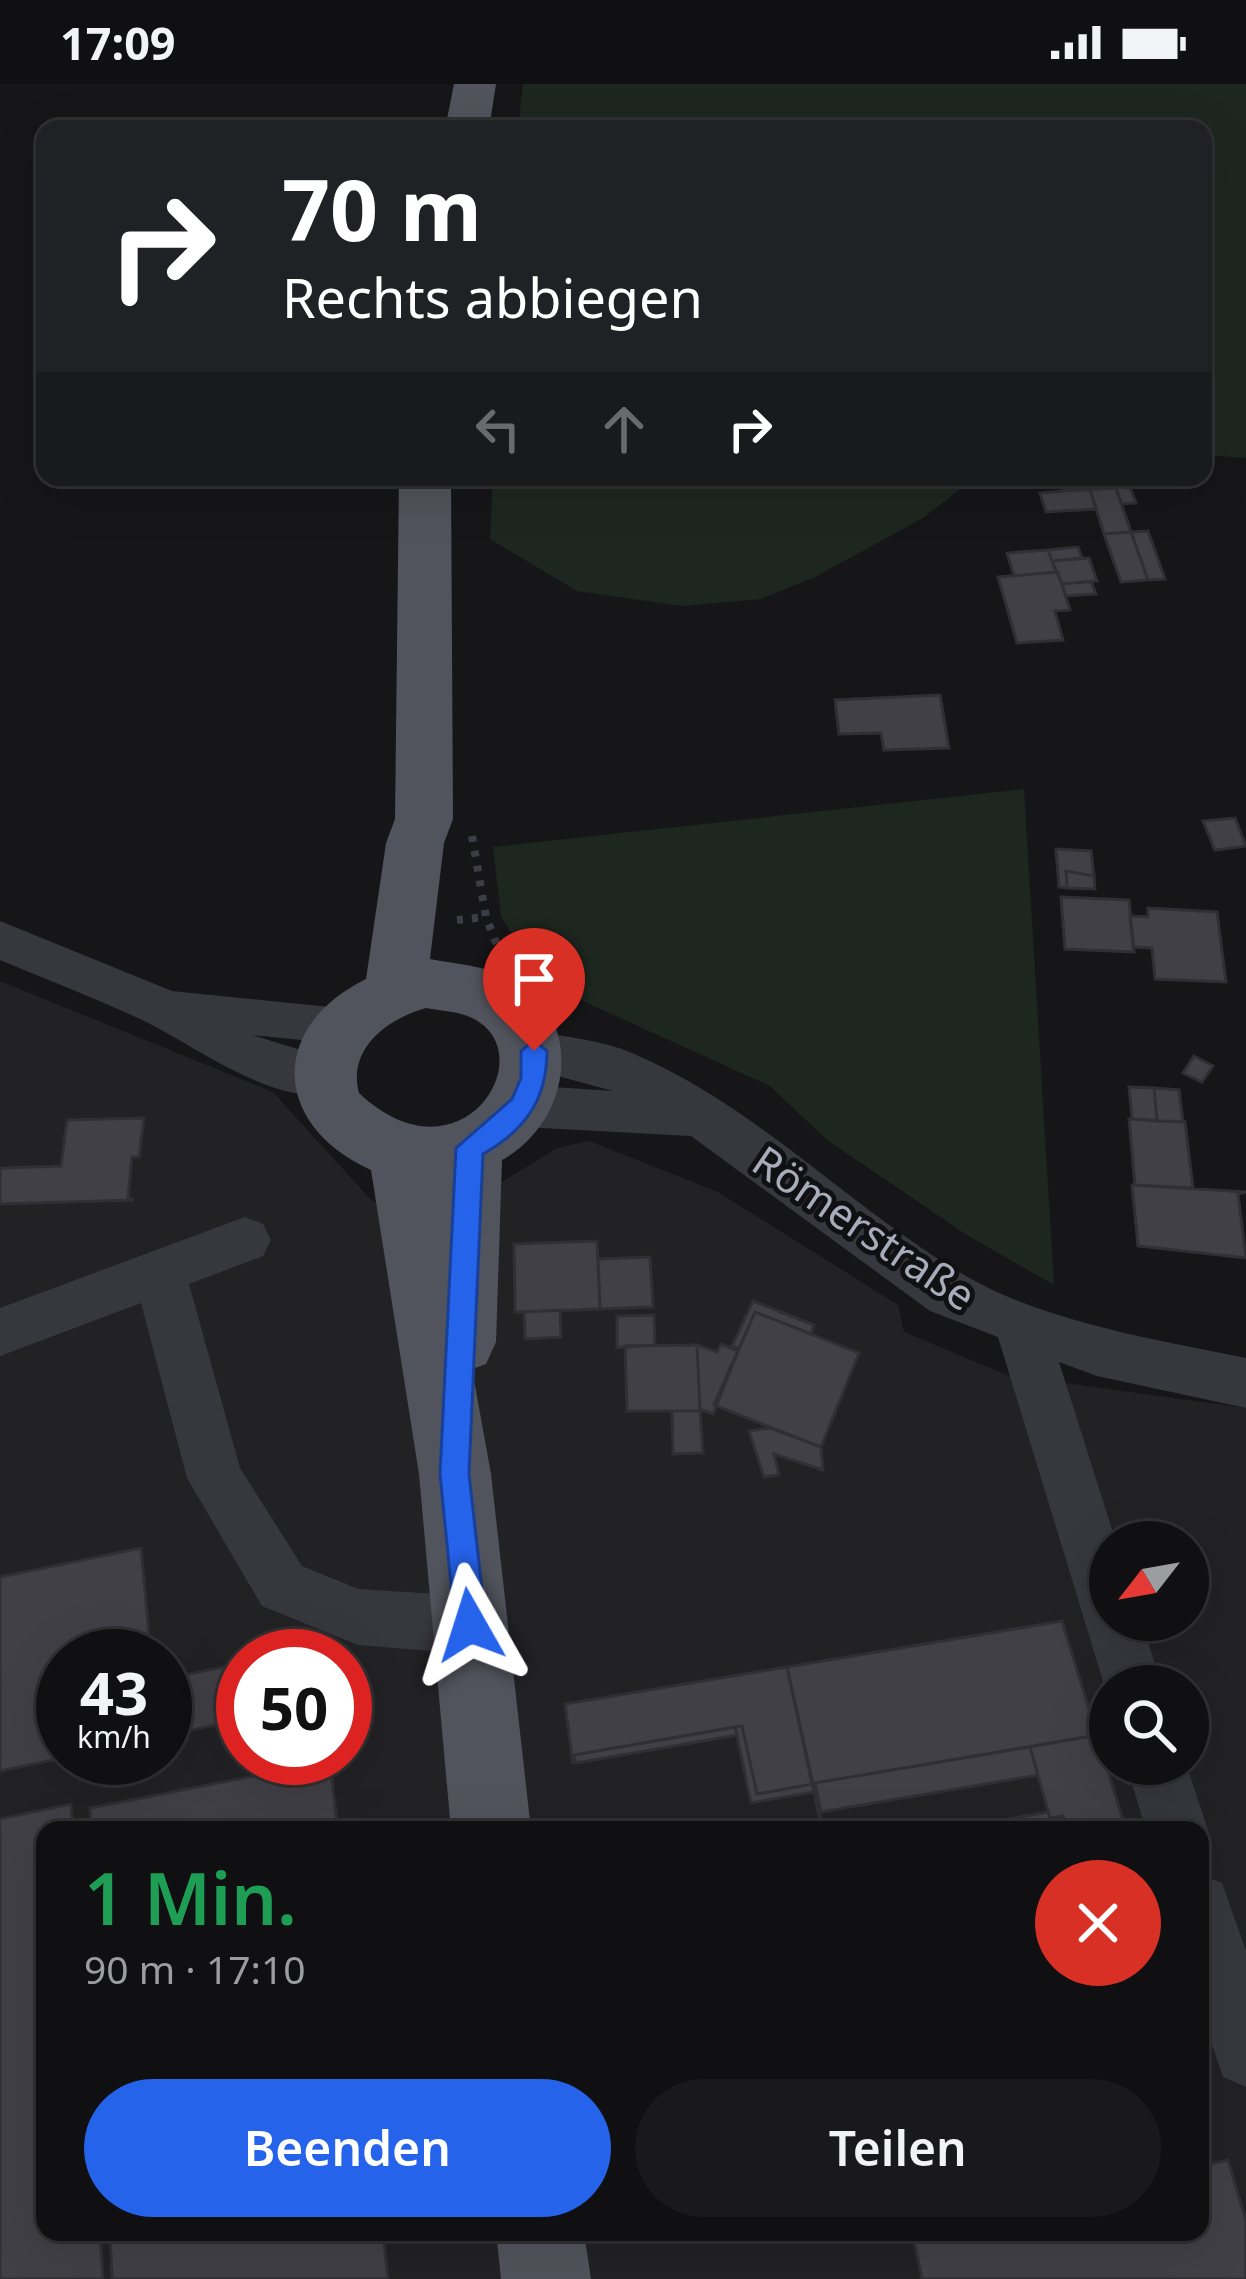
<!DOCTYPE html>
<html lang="de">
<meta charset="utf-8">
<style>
:root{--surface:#101012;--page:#19191b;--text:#f1f3f6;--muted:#9c9d9f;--line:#303032;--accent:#2563eb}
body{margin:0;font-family:"Noto Sans",sans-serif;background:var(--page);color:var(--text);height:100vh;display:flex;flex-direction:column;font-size:45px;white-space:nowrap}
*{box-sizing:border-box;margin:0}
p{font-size:39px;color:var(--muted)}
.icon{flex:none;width:66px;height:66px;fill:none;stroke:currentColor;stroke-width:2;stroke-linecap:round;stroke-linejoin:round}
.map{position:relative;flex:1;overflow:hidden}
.details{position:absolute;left:36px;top:1737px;width:1173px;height:420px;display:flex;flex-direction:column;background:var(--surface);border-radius:24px;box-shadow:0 12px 48px #0002,0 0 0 3px var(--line)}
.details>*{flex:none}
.top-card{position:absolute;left:36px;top:36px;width:1176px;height:366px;border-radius:24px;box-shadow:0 12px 48px #0002,0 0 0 3px var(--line);background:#202124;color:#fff;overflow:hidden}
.needle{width:78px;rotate:239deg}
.fabs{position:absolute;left:1089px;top:1437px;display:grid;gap:24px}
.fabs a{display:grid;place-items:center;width:120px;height:120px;border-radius:50%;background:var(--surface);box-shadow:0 12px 48px #0002,0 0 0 3px var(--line);font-size:60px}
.speed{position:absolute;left:36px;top:1545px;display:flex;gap:24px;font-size:60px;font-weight:700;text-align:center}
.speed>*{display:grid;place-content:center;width:156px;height:156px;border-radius:50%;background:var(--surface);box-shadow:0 12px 48px #0002,0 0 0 3px var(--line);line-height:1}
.speed small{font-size:30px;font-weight:400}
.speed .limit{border:18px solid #d22;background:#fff;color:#111}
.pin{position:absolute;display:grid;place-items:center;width:102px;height:102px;color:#fff;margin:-123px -51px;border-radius:50% 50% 50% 0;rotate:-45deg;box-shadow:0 0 12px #0007}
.pin .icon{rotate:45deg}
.me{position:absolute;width:132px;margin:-66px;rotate:354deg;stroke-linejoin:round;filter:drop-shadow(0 0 9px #0008)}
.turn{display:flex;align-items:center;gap:42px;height:252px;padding:0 48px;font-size:54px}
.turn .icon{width:156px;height:156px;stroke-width:2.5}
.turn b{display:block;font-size:84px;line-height:102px}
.lanes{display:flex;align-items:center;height:114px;padding:0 48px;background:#0003;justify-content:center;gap:60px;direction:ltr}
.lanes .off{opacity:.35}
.round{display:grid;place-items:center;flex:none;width:126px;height:126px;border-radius:63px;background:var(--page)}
.overview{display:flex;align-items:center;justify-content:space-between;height:204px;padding:0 48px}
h1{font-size:72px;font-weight:600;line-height:90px;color:#1e9e55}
.primary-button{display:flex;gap:24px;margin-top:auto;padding:24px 48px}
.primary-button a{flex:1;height:138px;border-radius:72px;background:var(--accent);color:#fff;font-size:48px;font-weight:600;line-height:138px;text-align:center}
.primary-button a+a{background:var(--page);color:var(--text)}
.status{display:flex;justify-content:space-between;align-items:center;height:84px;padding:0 60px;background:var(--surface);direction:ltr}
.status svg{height:33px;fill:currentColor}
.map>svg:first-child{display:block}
</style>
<div class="status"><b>17:09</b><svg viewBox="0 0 49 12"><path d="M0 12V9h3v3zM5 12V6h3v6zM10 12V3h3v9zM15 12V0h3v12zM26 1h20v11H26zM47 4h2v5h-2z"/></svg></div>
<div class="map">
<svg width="1246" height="2195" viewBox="0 0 1246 2195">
<rect width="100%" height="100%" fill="#161618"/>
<path fill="#222225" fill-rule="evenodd" d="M0 897 273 1008 373 1118 489 1106 557 1064 589 1057 718 1108 898 1221 904 1248 1007 1291 1246 1324V2195H0ZM1110 1458H1188V1536H1110ZM63 1572H165V1674H63ZM243 1572H345V1674H243ZM1110 1602H1188V1680H1110ZM45 1746H1200V2148H45Z"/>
<path fill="#1d271f" d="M523 0H1246V374L1203 371V45H518Z
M493 393H976L923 434 815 493 761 515 682 522 577 507 490 455Z
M1024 705 1054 1201 967 1151 827 1056 770 1002 585 918 518 860 501 832 493 763Z"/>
<path fill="#404046" stroke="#303034" stroke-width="3" d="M1126 393 1136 419 1122 420 1116 404 1064 407 1061 396Z
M1116 404 1131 448 1104 450 1090 405Z
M1090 405 1096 425 1046 428 1040 409Z
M1148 447 1165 495 1148 496 1131 448Z
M1131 448 1148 496 1121 498 1104 450Z
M1078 463 1082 474 1052 477 1048 466Z
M1048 466 1056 488 1014 492 1007 469Z
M1089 474 1097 497 1062 500 1052 477Z
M1058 488 1070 526 1055 527 1063 556 1017 559 998 493Z
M1091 497 1096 510 1066 512 1062 500Z
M940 611 949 664 884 666 881 649 839 650 835 616Z
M1235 734 1246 762 1215 766 1203 737Z
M1056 765 1091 767 1094 792 1066 787 1067 804 1059 803Z
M1066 787 1094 792 1095 805 1067 804Z
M1061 813 1129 816 1134 868 1065 865Z
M1148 824 1217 828 1226 898 1155 895 1152 864 1133 863 1130 832 1148 833Z
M1194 972 1213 982 1202 998 1183 989Z
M1129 1003 1154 1004 1157 1037 1132 1035Z
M1154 1004 1179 1006 1183 1038 1157 1037Z
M144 1034 139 1073H132L128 1114 134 1116 0 1120V1084L61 1082 67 1036Z
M1129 1035 1185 1038 1193 1104 1135 1101Z
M1132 1101 1246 1108 1238 1110 1246 1174 1138 1162Z
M597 1157 600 1225 515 1228 514 1160Z
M650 1173 653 1223 600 1225 598 1175Z
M753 1217 814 1241 811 1250 755 1228 739 1265 732 1262Z
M560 1226 561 1253 525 1255 524 1228Z
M755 1228 859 1269 821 1363 714 1321Z
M654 1231 655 1261 617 1264V1232Z
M721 1260 738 1267 713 1330 700 1325 697 1261 717 1268Z
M697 1261 700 1327H627L625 1262Z
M672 1327H700L703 1369 673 1370Z
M770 1344 821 1363 823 1386 774 1370 779 1391 764 1393 749 1347Z
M141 1464 151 1572H63V1674L0 1687V1493Z
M1062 1537 1097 1651 815 1699 822 1746 787 1583Z
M243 1579V1635L165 1652V1595Z
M787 1583 813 1700 757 1710 742 1642 574 1671 573 1680 565 1620Z
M742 1642 757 1710 813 1700 814 1708 751 1719 735 1643Z
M735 1643 737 1651 576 1679 574 1671Z
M1097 1651 1126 1746H1067L1063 1732 1050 1734 1030 1663Z
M1030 1663 1038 1691 821 1728 815 1699Z
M330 1677 338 1746H91L90 1724Z
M71 1720 73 1746H45V2148H100L103 2195H0V1735Z
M1048 1728 1054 1746 963 1743Z
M1228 2076 1246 2137V2195H922L912 2148H1200V2082Z
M110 2148H383L388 2195H112Z"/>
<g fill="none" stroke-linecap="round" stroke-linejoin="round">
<path stroke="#3c3e45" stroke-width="8" stroke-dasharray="6 9" stroke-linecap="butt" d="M472 752 486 833 499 866
M457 836 486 833"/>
<path fill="#37373e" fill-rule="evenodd" d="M0 837 172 907 360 926 367 940 360 954 343 960 252 951 342 979 350 993 342 1007C279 1029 193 959 138 934 92 913 46 895 0 876Z
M534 947C566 953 602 956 632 969 757 1022 851 1125 966 1192 1045 1238 1157 1256 1246 1274V1324L1097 1292 1059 1278 1116 1458H1110V1536H1141L1162 1602H1110V1620L998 1253 930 1227 691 1052 523 1043 505 1037 498 1022 505 1007 523 1001 613 1007 517 981 510 967 517 953Z
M245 1133 263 1140 271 1156 263 1172 189 1200 240 1384 302 1482 358 1505 470 1512 491 1521 499 1541 491 1561 470 1570 358 1561 262 1522 187 1394 141 1219 0 1272V1224Z
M1126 1680H1186L1208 1746 1200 1765V1746H1146Z
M1200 1790 1222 1799 1246 1867V2003L1223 1993 1200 1926Z"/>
<path fill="#52545d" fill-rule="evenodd" d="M454 0H496L489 45H445Z
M399 393H451L453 735 444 759 430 875C455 880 488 882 512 895 587 935 571 1038 502 1076L496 1258 486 1280 472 1285 491 1390 531 1746H451L419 1390 371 1086C273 1042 267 944 366 895L386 759 395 735ZM426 924C440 927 459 927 472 934 545 969 461 1105 359 1009 347 965 387 935 426 924Z
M496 2148H584L591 2195H501Z"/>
</g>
<path fill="#2563eb" stroke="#184099" stroke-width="3" d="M534 956 547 967C547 1016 525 1046 483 1070L469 1390 486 1541 481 1552 470 1556 459 1552 455 1541 440 1390 456 1064 512 1015 521 994V967Z"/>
<g text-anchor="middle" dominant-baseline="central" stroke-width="10" stroke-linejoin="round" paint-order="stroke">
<g font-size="42" fill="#a7abba" stroke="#111113">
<text transform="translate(865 1143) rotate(34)">Römerstraße</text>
</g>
</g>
</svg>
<div class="fabs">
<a><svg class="needle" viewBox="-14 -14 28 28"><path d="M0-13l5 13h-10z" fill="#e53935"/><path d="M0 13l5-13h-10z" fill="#9c9d9f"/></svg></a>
<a><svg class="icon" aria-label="search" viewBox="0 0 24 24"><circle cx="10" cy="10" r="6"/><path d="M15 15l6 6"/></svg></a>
</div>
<div class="speed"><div>43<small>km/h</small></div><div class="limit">50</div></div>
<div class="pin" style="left:534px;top:967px;background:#d93025"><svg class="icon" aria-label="arrive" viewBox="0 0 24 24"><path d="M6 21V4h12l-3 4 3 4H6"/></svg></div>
<svg class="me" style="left:470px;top:1541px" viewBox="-20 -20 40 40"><path d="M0-17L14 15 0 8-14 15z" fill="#2563eb" stroke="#fff" stroke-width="4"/></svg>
<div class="top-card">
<div class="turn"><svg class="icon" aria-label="right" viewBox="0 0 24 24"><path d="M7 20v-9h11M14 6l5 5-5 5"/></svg><div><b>70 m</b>Rechts abbiegen</div></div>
<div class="lanes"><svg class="icon off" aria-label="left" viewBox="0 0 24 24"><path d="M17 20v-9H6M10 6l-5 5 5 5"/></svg><svg class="icon off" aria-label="ahead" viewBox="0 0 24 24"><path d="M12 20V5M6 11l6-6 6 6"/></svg><svg class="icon" aria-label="right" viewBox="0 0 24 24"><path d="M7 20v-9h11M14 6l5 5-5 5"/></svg></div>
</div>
<section class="details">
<div class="overview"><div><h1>1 Min.</h1><p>90 m · 17:10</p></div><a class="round" style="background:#d93025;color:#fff"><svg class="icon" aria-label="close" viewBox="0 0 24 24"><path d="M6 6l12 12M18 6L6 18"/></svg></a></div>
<div class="primary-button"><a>Beenden</a><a>Teilen</a></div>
</section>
</div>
